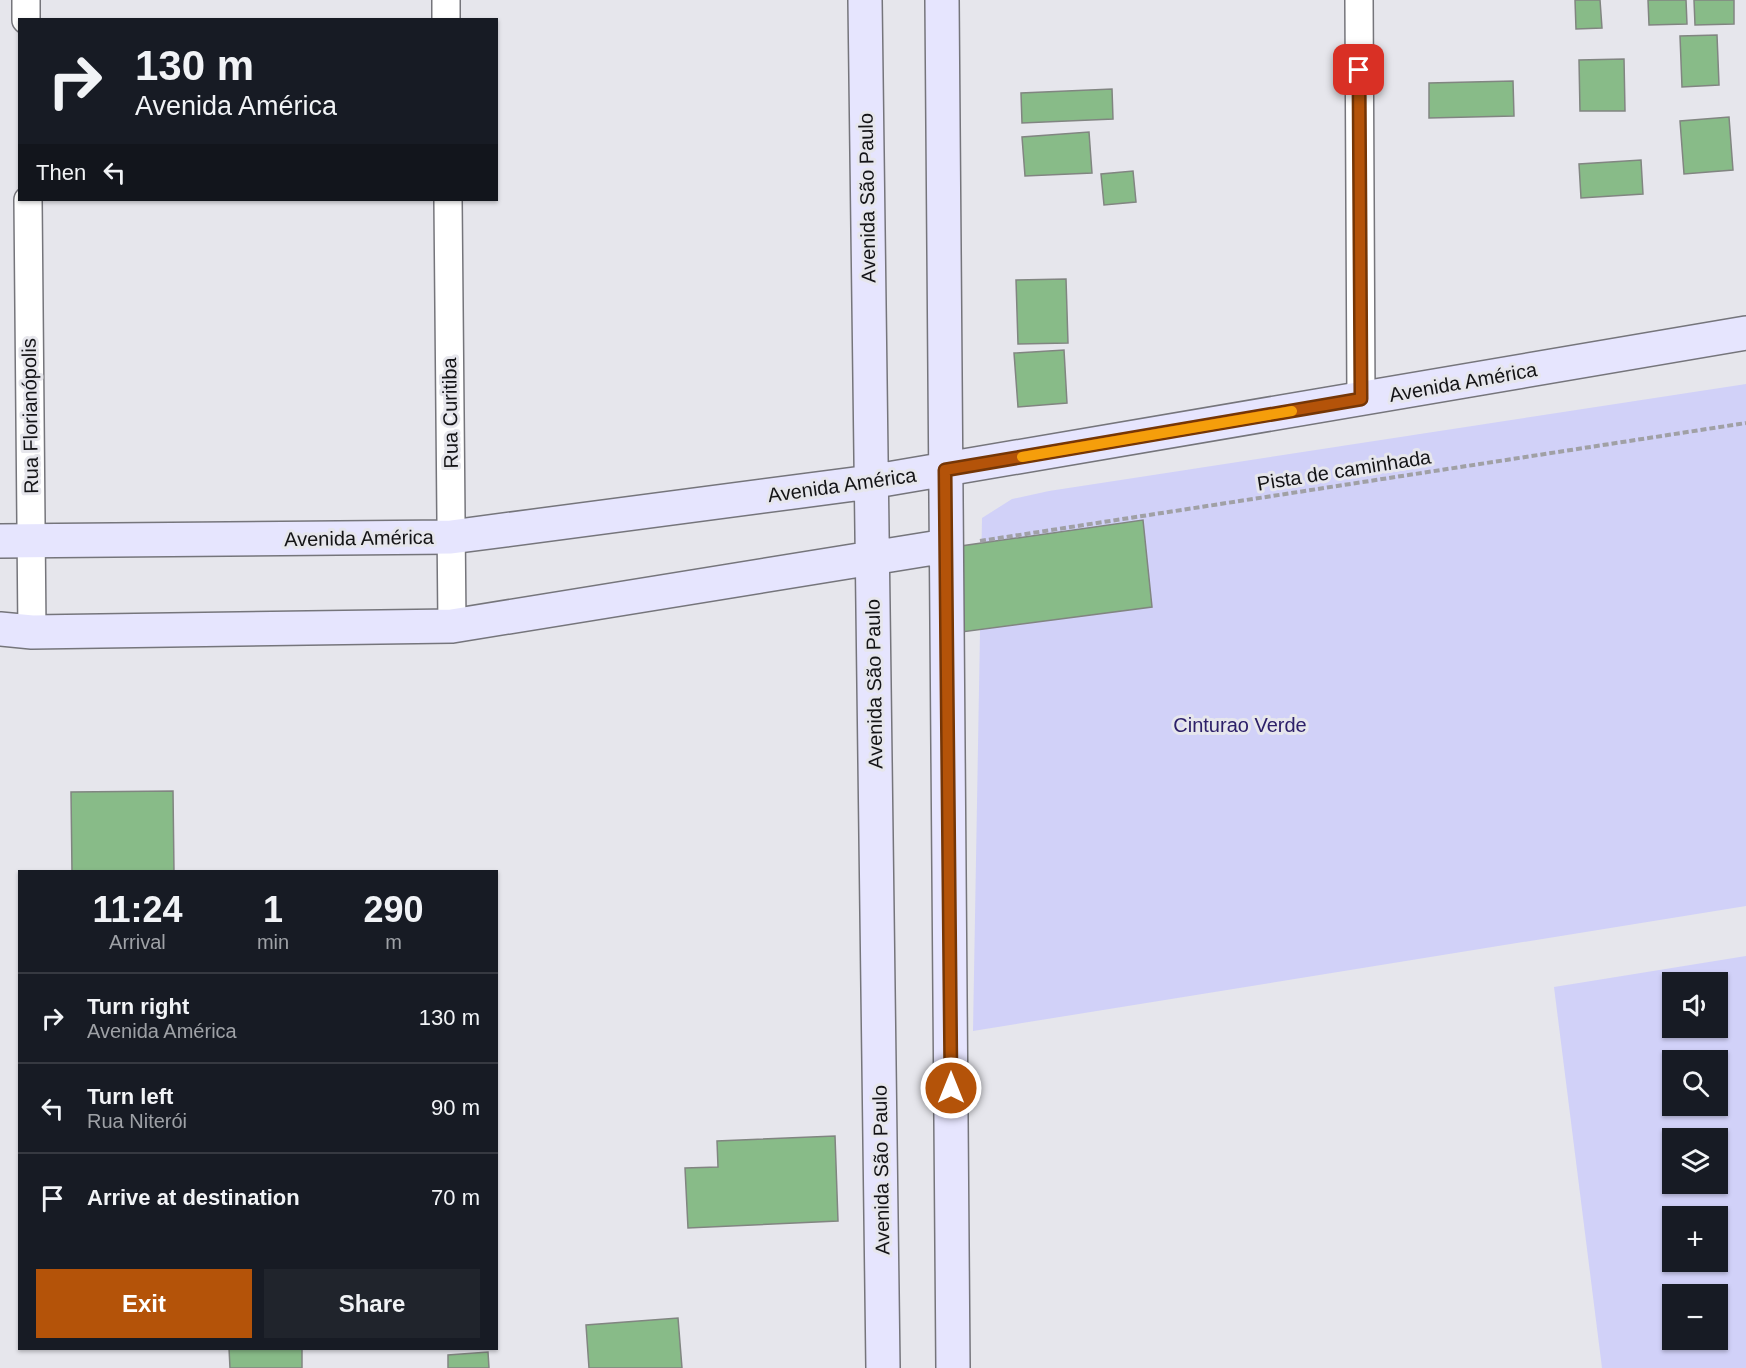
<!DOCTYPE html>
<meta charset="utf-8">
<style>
:root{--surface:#171b24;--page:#20242c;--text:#f1f3f6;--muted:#9ea1a6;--line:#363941;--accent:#b45309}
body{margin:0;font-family:Arial,sans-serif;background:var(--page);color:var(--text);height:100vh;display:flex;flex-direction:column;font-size:22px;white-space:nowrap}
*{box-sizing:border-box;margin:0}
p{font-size:20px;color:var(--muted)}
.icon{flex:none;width:33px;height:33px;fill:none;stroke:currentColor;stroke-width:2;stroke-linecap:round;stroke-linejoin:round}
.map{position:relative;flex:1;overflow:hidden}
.drawer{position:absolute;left:18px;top:870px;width:480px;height:480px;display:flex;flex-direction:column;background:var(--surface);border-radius:0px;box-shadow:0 2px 4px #0004}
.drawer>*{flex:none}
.guide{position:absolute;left:18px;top:18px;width:480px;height:183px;border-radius:0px;box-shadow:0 2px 4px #0004;background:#171b24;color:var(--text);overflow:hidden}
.controls{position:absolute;left:1662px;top:972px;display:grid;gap:12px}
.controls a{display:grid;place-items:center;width:66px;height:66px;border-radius:0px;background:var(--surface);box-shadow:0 2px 4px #0004;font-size:30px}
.pin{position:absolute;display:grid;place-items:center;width:51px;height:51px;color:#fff;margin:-26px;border-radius:12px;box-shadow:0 3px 9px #0006}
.me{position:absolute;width:66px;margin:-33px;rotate:0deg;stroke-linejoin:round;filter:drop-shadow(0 0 4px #0008)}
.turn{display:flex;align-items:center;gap:21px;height:126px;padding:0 18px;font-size:27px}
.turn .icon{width:78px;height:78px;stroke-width:2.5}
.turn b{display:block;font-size:42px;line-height:51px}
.then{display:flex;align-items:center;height:57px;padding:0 18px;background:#0003;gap:12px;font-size:22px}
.eta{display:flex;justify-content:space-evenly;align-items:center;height:102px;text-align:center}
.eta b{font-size:36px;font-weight:700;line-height:42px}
.primary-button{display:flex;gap:12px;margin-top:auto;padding:12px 18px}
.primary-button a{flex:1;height:69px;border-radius:0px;background:var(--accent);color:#fff;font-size:24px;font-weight:700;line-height:69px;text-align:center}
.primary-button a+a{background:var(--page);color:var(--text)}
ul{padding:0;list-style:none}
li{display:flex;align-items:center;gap:18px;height:90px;padding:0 18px;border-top:2px solid var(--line)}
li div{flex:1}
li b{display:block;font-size:22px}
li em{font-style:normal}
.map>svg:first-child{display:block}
</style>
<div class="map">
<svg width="1746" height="1368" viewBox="0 0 1746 1368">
<rect width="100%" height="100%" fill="#e6e6ec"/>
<path fill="#d1d1f8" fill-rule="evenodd" d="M1746 384V906L973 1031 982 518 1012 499 1049 491Z
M1746 956V1368H1602L1554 987ZM1672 982H1718V1028H1672ZM1672 1060H1718V1106H1672ZM1672 1138H1718V1184H1672ZM1672 1216H1718V1262H1672ZM1672 1294H1718V1340H1672Z"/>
<path fill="#8b8" stroke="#818581" stroke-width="1.5" d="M1575 0H1600L1602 28 1576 29Z
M1648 0H1686L1687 24 1649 25Z
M1694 0H1734V24L1695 25Z
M1717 35 1719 85 1682 87 1680 36Z
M1624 59 1625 111H1580L1579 60Z
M1513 81 1514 116 1429 118V83Z
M1112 89 1113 119 1022 123 1021 93Z
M1729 117 1733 170 1684 174 1680 121Z
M1089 132 1092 173 1025 176 1022 137Z
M1641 160 1643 194 1581 198 1579 164Z
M1133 171 1136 202 1104 205 1101 174Z
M1066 279 1068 343 1018 344 1016 280Z
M1064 350 1067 403 1018 407 1014 353Z
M1143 520 1152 607 954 633V547Z
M173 791 174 872H72L71 792Z
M835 1136 838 1221 688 1228 685 1168 718 1167 717 1141Z
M678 1318 682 1368H589L586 1325Z
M229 1348H302V1368H230Z
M488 1352 489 1368H448V1355Z"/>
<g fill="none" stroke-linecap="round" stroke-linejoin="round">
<defs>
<path id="street" d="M26 0V20
M446 0V20
M1359 0 1361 399
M28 200 32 632
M448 200 452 626"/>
<path id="secondary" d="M865 0 883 1368
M942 0 953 1368
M0 541 451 537 870 482 1746 333
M0 629 32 632 452 626 946 546"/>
</defs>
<use href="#street" stroke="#75757b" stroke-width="30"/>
<use href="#secondary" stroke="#75757b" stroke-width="36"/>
<path stroke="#a0a0a5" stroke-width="4" stroke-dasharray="6 3" stroke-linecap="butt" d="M980 541 1746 423"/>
<use href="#street" stroke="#fff" stroke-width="27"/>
<use href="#secondary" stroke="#e6e5fe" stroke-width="33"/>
</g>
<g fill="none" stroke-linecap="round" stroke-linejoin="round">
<defs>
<path id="route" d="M951 1088 945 470 1361 399 1359 70"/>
</defs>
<use href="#route" stroke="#753606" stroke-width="15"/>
<use href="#route" stroke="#b45309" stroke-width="10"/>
<path stroke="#f59e0b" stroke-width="10" d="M1022 457 1292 411"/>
</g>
<g text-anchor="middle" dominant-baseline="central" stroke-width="6" stroke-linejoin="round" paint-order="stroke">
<g font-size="20" fill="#141417" stroke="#e6e6ec">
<text transform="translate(867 198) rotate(-91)">Avenida São Paulo</text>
<text transform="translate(1463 382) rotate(-10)">Avenida América</text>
<text transform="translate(450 413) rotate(-91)">Rua Curitiba</text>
<text transform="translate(30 416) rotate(-91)">Rua Florianópolis</text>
<text transform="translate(1344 470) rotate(-9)">Pista de caminhada</text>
<text transform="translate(842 485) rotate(-8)">Avenida América</text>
<text transform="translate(359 538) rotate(-1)">Avenida América</text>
<text transform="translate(874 684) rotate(-91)">Avenida São Paulo</text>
<text transform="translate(881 1170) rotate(-91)">Avenida São Paulo</text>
</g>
<g font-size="20" fill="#2d2069" stroke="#e6e6ec">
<text x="1240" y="725">Cinturao Verde</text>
</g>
</g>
</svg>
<div class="controls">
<a><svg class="icon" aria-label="sound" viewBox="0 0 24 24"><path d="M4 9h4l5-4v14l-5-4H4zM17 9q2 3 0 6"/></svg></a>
<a><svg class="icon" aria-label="search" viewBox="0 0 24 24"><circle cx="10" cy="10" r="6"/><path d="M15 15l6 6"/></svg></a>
<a><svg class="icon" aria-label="layers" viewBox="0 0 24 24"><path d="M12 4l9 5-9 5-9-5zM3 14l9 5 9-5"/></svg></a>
<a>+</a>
<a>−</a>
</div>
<div class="pin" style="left:1359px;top:70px;background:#d93025"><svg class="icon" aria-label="arrive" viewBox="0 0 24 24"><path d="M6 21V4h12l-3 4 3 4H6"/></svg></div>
<svg class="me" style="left:951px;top:1088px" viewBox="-20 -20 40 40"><circle r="17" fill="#b45309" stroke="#fff" stroke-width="3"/><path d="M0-11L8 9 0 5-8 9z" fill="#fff"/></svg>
<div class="guide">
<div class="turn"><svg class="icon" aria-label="right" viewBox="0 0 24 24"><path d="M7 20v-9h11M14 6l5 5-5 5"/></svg><div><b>130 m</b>Avenida América</div></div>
<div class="then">Then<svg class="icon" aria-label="left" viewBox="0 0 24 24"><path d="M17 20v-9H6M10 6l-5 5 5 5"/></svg></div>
</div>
<section class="drawer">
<div class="eta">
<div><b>11:24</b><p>Arrival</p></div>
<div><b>1</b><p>min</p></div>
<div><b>290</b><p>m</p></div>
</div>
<ul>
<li><svg class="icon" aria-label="right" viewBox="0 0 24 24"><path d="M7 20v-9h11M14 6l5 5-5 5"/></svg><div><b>Turn right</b><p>Avenida América</p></div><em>130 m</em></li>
<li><svg class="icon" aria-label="left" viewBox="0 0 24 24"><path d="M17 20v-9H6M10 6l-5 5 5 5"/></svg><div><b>Turn left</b><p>Rua Niterói</p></div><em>90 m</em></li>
<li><svg class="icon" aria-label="arrive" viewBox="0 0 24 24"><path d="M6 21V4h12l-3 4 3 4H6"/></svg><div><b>Arrive at destination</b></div><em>70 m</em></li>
</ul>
<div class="primary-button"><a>Exit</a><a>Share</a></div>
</section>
</div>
